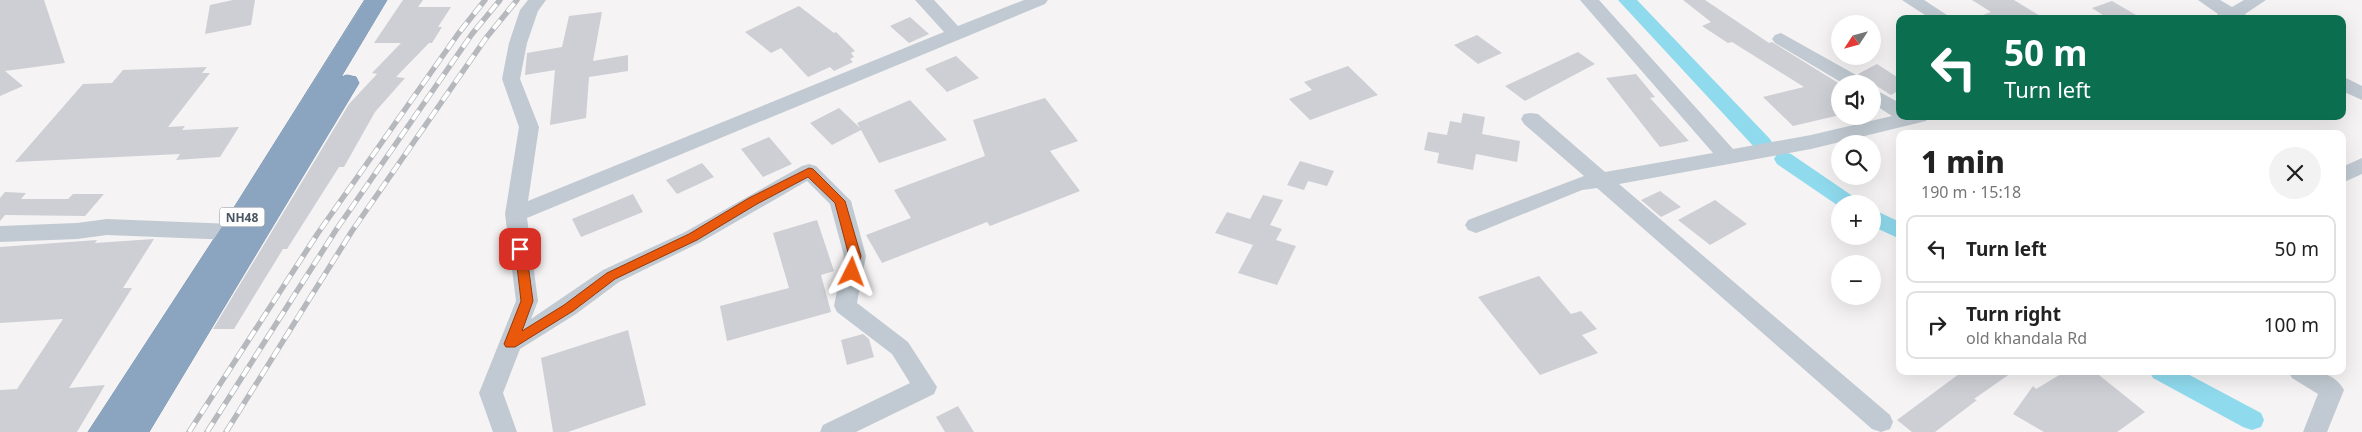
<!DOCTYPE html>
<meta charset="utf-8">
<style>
:root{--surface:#fff;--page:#f2f2f2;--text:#222;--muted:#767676;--line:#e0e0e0}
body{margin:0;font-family:"Noto Sans",sans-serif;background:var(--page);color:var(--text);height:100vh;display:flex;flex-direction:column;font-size:19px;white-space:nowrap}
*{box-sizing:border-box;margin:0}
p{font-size:16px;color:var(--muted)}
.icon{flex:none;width:28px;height:28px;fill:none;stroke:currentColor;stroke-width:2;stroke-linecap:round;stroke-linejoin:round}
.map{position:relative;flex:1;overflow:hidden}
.side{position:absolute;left:1896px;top:130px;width:450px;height:245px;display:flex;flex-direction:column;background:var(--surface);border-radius:10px;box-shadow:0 5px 20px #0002}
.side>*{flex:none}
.top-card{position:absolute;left:1896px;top:15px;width:450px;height:105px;border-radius:10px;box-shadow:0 5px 20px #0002;background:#0b6e4f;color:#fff;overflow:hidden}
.needle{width:32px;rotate:234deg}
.fabs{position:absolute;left:1831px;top:15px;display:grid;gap:10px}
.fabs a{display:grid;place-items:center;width:50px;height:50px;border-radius:50%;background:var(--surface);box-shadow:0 5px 20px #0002;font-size:25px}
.pin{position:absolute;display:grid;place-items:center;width:42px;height:42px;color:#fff;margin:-21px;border-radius:10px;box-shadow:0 2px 8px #0006}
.me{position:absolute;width:55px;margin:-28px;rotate:3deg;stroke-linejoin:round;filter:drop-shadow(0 0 4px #0008)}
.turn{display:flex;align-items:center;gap:18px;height:105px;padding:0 25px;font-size:22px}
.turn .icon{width:65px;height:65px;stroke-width:2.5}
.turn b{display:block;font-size:35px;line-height:42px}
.round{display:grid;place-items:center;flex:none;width:52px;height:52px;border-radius:26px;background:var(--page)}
.summary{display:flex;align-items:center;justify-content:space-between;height:85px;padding:0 25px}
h1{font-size:30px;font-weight:800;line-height:38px}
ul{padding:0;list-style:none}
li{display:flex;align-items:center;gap:15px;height:68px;margin:0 10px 8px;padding:0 15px;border:2px solid var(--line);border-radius:10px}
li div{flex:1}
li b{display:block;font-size:19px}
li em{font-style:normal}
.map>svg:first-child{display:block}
</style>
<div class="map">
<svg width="2362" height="432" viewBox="0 0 2362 432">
<rect width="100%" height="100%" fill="#f5f3f3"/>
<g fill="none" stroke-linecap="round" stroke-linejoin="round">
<path fill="#90daee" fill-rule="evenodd" d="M1618 0H1637L1770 139 1773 144 1770 149 1763 151 1756 149Z
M1784 152 1791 154 1857 199 1860 204H1840V207L1777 164 1774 159 1777 154Z
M1872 209 1900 222V239L1872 226Z
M2149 371H2182L2261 413 2264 420 2261 427 2252 430 2243 427 2153 378Z"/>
</g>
<path fill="#cdcfd5" d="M0 0H44L65 63 5 71 23 86 0 96Z
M233 0H255L251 25 205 34 210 5Z
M403 0H423L418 7H451L438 27H442L432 43H429L396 77 405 78 375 112 344 167H339L287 249H283L234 329H213L349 104 377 74 372 73 401 43H374Z
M1683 0H1705L1769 43 1772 42 1840 84V115L1793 126 1763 97 1804 87 1732 42 1728 43 1702 26 1711 22Z
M1972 0H2014L2045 19H1980V16L1991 12Z
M2112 1 2143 19H2109L2092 8Z
M799 6 834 33 836 32 855 51 851 53 854 57 850 59 853 62 834 71 830 67 808 77 781 48 771 53 745 32Z
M602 12 593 61 628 55V71L589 77 586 118 550 125 555 70 525 75 527 53 562 47 569 16Z
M910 17 929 34 909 43 890 26Z
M1477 35 1502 53 1478 64 1454 45Z
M1578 52 1595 64 1525 101 1505 86Z
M956 56 979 78 947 92 925 69Z
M1877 64 1900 79V90L1891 95 1858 74Z
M1348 66 1378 95 1310 120 1289 99 1312 90 1304 82Z
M207 67 202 73H210L168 127 185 126 182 130 239 127 220 157 176 160 180 154 15 162 83 84 112 83 123 70Z
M1636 74 1655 97 1650 98 1689 141 1660 147 1606 78Z
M1045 98 1078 141 1050 151 1080 191 990 226 987 222 882 263 866 235 911 218 894 190 985 156 973 120Z
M910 100 947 140 879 163 861 130 832 145 810 123 839 108 860 128 857 123Z
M1463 113 1485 117 1482 134 1520 141 1517 162 1476 154 1473 170 1437 163 1439 153 1424 150 1428 132 1447 135 1450 121 1461 123Z
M769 137 792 164 763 177 741 149Z
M1300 161 1334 171 1327 186 1308 181 1304 190 1287 185Z
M702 163 714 177 677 194 666 180Z
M1660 191 1681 207 1661 217 1641 200Z
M5 192 26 193 21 199H68L73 194H104L85 216 5 215 0 221V198Z
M633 194 643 212 581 237 572 219Z
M1263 195 1283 200 1270 225 1282 229 1276 240 1296 246 1277 285 1238 273 1253 245 1215 233 1227 212 1250 219Z
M1715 200 1747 224 1710 245 1678 220Z
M817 220 834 271 821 275 831 312 727 341 720 306 789 288 773 233Z
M154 239 123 288H132L69 388 105 385 77 432H0V390L17 389 63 319 0 323V247L97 240 95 243Z
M1539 276 1571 314 1581 311 1597 329 1582 335 1598 353 1540 375 1478 297Z
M628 330 646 405 568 432H553L541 358Z
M863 334 869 339 874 357 847 365 841 340Z
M1963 371H2014L1974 399 1977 400 1935 432H1912L1897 420Z
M2066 371H2094L2145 412 2117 432H2044L2013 414 2033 386 2036 389Z
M958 406 974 432H945L936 417Z"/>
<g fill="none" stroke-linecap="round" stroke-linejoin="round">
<defs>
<path id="highway" d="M365 0H387L341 77 347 75 356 77 359 83 149 432H88L223 225Z"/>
</defs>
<use href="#highway" stroke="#7690ad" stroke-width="1"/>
<path fill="#c1cad2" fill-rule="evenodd" d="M528 0H546L538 11 527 43 520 79 539 127 528 201 944 32 915 0H934L958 26 1024 0H1048L1045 4 527 218 538 301 531 319 603 270 685 232 802 166 809 164 816 166 851 201 866 256 857 303 908 342 937 387 934 394 856 432H820L823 425 910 383 892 354 837 312 834 306 844 256 830 204 807 181 701 242 619 282 576 314 520 349 503 393 517 432H493L479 393 516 301 505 214 519 127 502 79 509 43 520 10Z
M1580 0H1599L1733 149 1811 135 1892 116 1872 103V88L1900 103V116H1929L1926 121 1811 149 1619 184 1890 415 1893 422 1890 429 1881 432 1872 429 1597 188 1582 190 1484 230 1476 233 1468 230 1465 225 1468 220 1584 176 1524 124 1521 119 1524 114 1531 113 1538 114 1605 172 1713 153Z
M1902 0H1924L1953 19H1931Z
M2198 0H2220L2232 7 2244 0H2266L2245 14 2249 19H2212L2218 14Z
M1781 33 1865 80 1867 84H1844L1775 43 1772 39 1775 35Z
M2342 76 2362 86V100L2342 91Z
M2362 158V174L2342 183V167Z
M107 219 233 224 241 227 244 232 241 237 233 240 107 235 77 239 0 242V226L77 223Z
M2288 371C2309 371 2333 369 2344 390L2327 432H2303L2318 394 2292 378Z"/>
<use href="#highway" fill="#8ba5c1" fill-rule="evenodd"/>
<defs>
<path id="rail" d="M189 432 318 233 458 34 485 0
M207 432 336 230 472 34 500 0
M226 432 352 231 486 38 517 0"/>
</defs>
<use href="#rail" stroke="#b5b8bd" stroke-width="5.5"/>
<use href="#rail" stroke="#fff" stroke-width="4" stroke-dasharray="11" stroke-linecap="butt"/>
</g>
<path fill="#ea580c" stroke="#983908" d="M809 168 813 169 845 201 861 256 856 275 852 277 846 272 849 256 835 203 808 177 757 204 697 240 615 279 573 311 515 347H506L504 344 521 301 515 249 516 246H525L526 249 533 301 522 331 564 305 607 273 689 234 749 198Z"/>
<g text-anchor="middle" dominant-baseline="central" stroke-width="5" stroke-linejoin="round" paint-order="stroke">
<rect fill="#fff" stroke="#808990" stroke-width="1" x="219.5" y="207.5" width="45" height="19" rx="4"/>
<g font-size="12" font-weight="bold" fill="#4a5661">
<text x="242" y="217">NH48</text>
</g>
</g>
</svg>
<div class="fabs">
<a><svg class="needle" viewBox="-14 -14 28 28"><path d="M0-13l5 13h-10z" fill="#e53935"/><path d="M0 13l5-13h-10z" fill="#767676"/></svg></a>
<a><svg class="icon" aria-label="sound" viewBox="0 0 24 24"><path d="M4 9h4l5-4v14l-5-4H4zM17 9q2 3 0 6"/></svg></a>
<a><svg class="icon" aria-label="search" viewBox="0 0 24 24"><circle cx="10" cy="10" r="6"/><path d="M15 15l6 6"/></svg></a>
<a>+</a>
<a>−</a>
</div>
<div class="pin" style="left:520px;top:249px;background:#d93025"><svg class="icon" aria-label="arrive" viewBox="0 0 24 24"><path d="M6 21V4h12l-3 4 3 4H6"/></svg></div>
<svg class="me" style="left:852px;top:272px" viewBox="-20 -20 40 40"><path d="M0-17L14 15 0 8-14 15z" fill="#ea580c" stroke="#fff" stroke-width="4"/></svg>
<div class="top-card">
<div class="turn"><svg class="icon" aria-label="left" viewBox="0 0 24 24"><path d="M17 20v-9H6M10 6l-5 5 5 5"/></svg><div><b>50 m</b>Turn left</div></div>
</div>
<section class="side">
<div class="summary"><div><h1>1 min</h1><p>190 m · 15:18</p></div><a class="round"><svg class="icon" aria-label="close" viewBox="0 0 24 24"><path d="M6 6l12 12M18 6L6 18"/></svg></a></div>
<ul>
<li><svg class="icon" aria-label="left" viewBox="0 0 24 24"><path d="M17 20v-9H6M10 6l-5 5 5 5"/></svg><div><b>Turn left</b></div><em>50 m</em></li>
<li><svg class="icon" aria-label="right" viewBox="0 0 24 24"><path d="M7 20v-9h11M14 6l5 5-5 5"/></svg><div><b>Turn right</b><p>old khandala Rd</p></div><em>100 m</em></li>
</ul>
</section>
</div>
